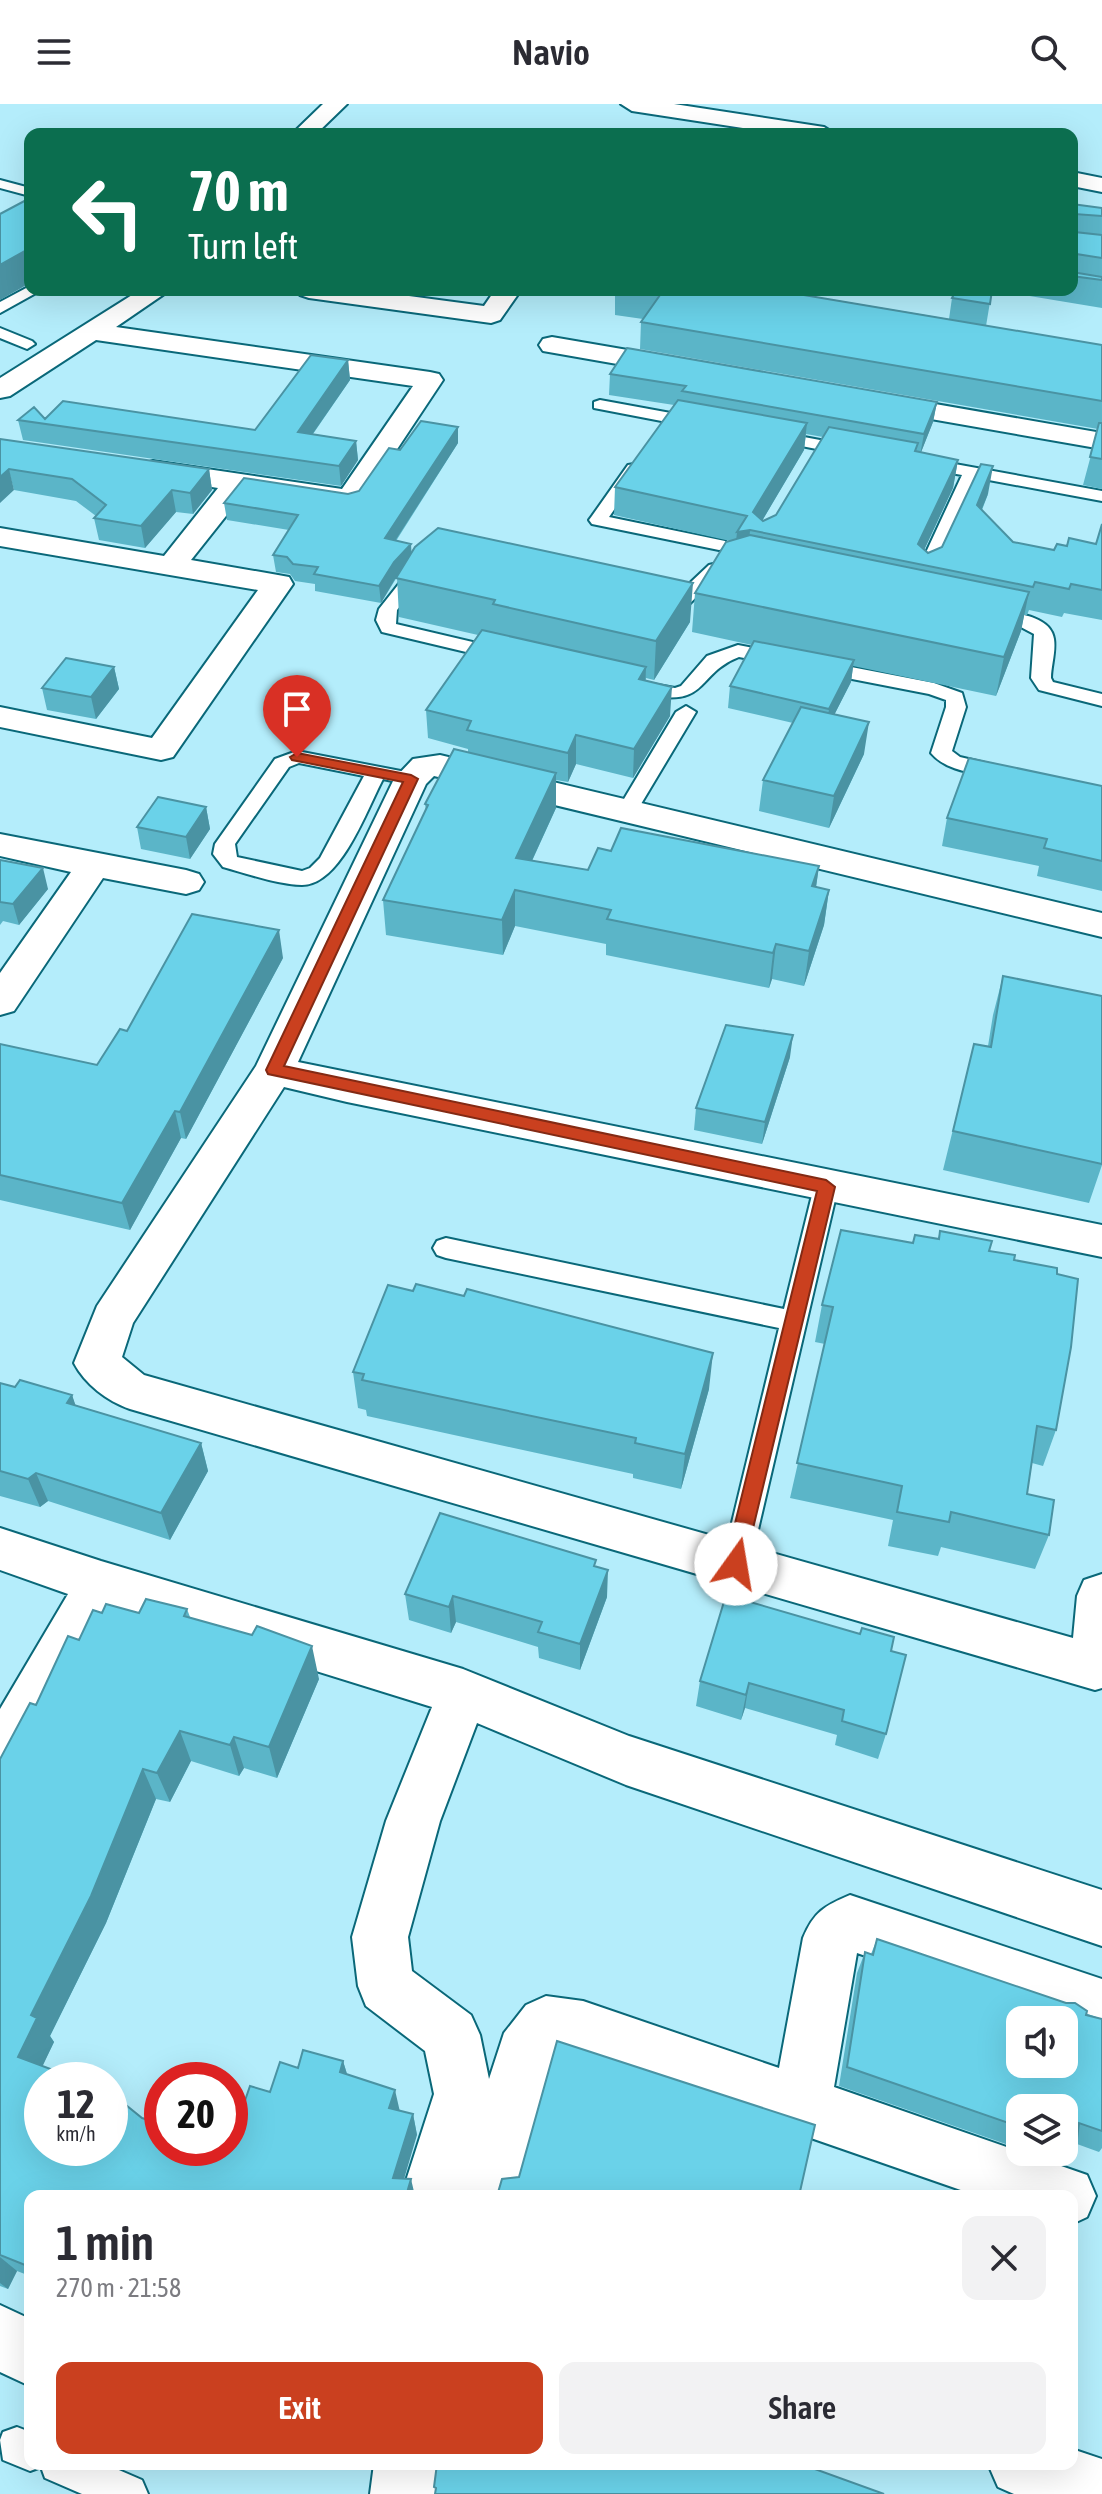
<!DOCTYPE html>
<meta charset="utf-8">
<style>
:root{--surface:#fff;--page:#f2f2f3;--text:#2b2b33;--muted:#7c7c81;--accent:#ca401f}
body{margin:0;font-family:"Asap Condensed",sans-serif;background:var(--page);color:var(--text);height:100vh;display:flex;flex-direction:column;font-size:30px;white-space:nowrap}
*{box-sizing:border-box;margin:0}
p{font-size:26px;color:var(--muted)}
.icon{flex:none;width:44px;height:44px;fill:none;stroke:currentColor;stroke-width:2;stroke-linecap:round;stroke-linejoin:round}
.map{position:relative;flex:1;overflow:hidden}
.sheet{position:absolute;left:24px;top:2086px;width:1054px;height:280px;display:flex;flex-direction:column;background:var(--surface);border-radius:16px;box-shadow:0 8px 32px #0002}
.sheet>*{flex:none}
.top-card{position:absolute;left:24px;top:24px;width:1054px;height:168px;border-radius:16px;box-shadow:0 8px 32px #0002;background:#0b6e4f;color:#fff;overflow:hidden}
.buttons{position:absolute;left:1006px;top:1902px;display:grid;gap:16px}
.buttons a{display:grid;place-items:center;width:72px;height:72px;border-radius:16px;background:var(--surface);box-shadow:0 8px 32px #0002;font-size:40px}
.speed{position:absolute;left:24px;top:1958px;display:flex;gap:16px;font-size:40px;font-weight:700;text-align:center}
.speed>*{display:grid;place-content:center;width:104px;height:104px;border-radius:50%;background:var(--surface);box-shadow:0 8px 32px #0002;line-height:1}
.speed small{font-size:20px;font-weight:400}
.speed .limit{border:12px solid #d22;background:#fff;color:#111}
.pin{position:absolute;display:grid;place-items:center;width:68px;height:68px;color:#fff;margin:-82px -34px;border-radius:50% 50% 50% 0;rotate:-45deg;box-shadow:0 0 8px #0007}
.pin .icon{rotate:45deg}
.me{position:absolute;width:88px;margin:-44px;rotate:13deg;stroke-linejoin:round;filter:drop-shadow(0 0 6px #0008)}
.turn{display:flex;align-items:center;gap:28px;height:168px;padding:0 32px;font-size:36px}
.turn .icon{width:104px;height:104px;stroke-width:2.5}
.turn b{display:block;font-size:56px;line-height:68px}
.round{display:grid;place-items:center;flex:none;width:84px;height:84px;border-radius:16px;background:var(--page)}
.summary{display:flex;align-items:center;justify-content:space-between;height:136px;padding:0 32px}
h1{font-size:48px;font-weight:600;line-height:60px}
.action{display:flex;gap:16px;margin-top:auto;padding:16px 32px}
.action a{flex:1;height:92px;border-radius:16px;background:var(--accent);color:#fff;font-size:32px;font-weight:600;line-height:92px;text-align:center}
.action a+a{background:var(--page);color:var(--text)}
header{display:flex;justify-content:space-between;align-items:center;height:104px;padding:0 32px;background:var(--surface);font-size:36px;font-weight:600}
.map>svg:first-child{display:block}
</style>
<header><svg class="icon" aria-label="menu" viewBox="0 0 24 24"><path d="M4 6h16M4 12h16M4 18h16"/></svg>Navio<svg class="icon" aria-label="search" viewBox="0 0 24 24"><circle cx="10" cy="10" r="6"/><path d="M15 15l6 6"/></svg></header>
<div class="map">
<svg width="1102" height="2390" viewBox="0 0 1102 2390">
<rect width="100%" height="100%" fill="#b4edfb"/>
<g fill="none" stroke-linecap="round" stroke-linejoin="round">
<defs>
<path id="service" d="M0 76 30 84V92L0 84Z
M30 182V186H38L36 189 0 209V198Z
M0 224 32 237 35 240 27 245 0 234Z
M600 296 698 314 706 319 698 324 594 304V298Z
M772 327 852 342 860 347 852 352 766 335 764 332Z
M922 354 1102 387V397L978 374 934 470 925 475 916 470 962 371 916 363 914 359 916 355Z
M634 360 642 365 609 413 725 437 728 441 725 445 719 446 592 420 589 416 592 412 628 361Z
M726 457 732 458 735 462 732 466 721 469 684 505 660 507 651 501 660 495H673L709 461Z
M419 461 428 466 397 506 396 520 511 547 513 551 511 555 504 557 382 528 376 516 379 505 413 462Z
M988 505C1008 509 1050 509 1054 535 1056 548 1051 562 1051 574L1053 578 1102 590V602L1039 586 1031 574 1034 530 1017 521 981 515 979 511Z
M738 541 934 579 962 589 966 603 952 647 960 653 1006 664 1009 668 999 674C976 669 947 668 931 649L946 603V596L929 590 739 553C697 569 709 601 653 592 644 591 637 591 630 584L640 578 675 584 681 582 707 552Z
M686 602 696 608 638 705 635 710H621L618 705 676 608Z
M297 647 411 669 421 675 411 681 383 675C367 705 341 781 302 781 280 781 244 769 223 763L213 750 215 740 275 655ZM299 659 364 672 320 754 310 764 302 767 237 753 235 740 289 663Z
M826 1074 835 1076 838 1083 750 1460 746 1469 736 1473 726 1469 722 1460 779 1224 446 1154 437 1151 433 1144 437 1137 446 1134 784 1205 814 1083 817 1076Z
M17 2323 30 2328V2360H105L142 2376 148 2390H82L45 2374 41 2363 30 2367 3 2356 0 2336 3 2328Z"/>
<path id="minor" d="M323 0H347L316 30H292Z
M140 186H170L116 223 430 268 439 270 443 276 360 401 350 404 245 388 191 456 278 471 289 473 293 480 173 653 161 656 0 623V603L152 634 258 486 0 442V424L164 452 218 384 143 372 139 366 143 360 153 357 342 385 413 282 96 236 10 292 0 294V274Z
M296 186H364L484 202 495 186H521L500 216 491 219 309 194 300 191Z
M552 233 680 255 689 257 693 263 689 269 680 271 543 247 539 241 543 235Z
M878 290 1102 329V345L868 304 864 298 868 292Z
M440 651 1102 809V833L434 672 426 680 298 958 1102 1121V1153L347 998 284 983 133 1219 122 1253 144 1271 1073 1534 1077 1492 1084 1476 1102 1470V1584L1095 1586 130 1305C107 1297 85 1280 74 1259L97 1202 256 962 394 675 413 655Z
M0 730 186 766 199 770 204 778 199 786 186 790 103 774 14 907 0 911V869L71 768 0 752Z
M0 1424 101 1457 463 1565 629 1632 1102 1786V1842L626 1681 477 1619 440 1717 408 1833 412 1867 471 1911 480 1931 489 1975 504 1929 526 1901 546 1892 583 1897 779 1964 803 1834C814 1808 824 1802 850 1791L1102 1875V1933L1064 1920V1916H1053L857 1849 834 1983 1087 2071 1096 2092 1087 2113 1072 2120V2092H978L583 1955 559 1952 551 1963 517 2092H401L434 1990 425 1947 366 1902 358 1882 352 1833 386 1717 432 1603 113 1504 19 1671 0 1679V1605L68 1490 0 1466Z
M0 2201 30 2215V2282L0 2268Z
M1072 2345 1102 2355V2390H1014L998 2383 988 2360H1072Z
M374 2360H440L436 2390H370Z"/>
<path id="tertiary" d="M621 0H674L824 23 835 30H782L632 7Z
M1072 68 1102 74V88L1072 82Z"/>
</defs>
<use href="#service" stroke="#0a6879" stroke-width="4"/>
<use href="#minor" stroke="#0a6879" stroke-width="4"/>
<use href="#tertiary" stroke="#0a6879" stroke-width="4"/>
<use href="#service" fill="#fff" fill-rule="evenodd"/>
<use href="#minor" fill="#fff" fill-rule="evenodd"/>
<use href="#tertiary" fill="#fff" fill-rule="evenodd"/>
</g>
<path fill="#5bb5c8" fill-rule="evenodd" d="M1072 100 1102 104V204L994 186H1072Z
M387 186H434L429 192Z
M563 186H809L806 191 949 215 952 194 992 186 986 222 1102 241V385L1083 381 1098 325 640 245 641 218 643 215 615 211V192Z
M348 256 350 276 313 330 356 337 358 356 341 382 23 336 18 316 45 315 255 326Z
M610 270 937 298 933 318 921 348 958 356 953 384 924 446 928 449 942 443 988 390 982 406 1013 438 1054 446 1067 442 1096 440 1102 420V516L1064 509 1062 513 1029 506 1027 511H1024L1021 527 996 592 853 562 851 578 834 611 864 650 829 724 759 707 763 676 793 619 728 604 730 582 752 541 692 528 695 489 730 437 614 411 615 383 674 301 609 291ZM806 330 823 333 776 411 763 417H762L804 346Z
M0 335 209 365 212 386 193 410 176 408 145 444 99 436 94 414 96 412 76 397 14 386Z
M458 339 396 437 412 449 690 518 654 576 646 574 645 577 670 612 633 674 576 660 568 678 556 676V704L532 757 588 766 611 747 819 762 816 783 829 786 824 821 804 882 772 875 769 884 606 851V840L515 822 503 851 386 831 383 796 426 707 425 700 468 648V645L428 634 426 606 478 531 399 513 397 473 381 499 315 487V480L295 477 290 470 276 468 273 451 289 426 227 416 224 399 348 390 359 387 400 346Z
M114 563 119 585 96 615 47 606 42 584Z
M1102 682V787L1037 772 1039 762 942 742 947 714Z
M206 703 210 725 190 755 141 745 137 723Z
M0 756 48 785 19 821 3 817 0 821Z
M283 854 186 1035 181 1034 130 1126 0 1096V940L97 961 127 927Z
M1003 872 1102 1061 1089 1099 943 1066 974 940 988 942 993 911Z
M790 953 762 1040 694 1026 696 1004Z
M940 1127 1014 1156 1056 1326 1043 1362 1032 1359 1027 1390 1049 1431 1035 1465 941 1443 938 1452 888 1442 893 1416 790 1394 825 1240 815 1238 822 1201 913 1139 938 1135Z
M353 1268 709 1285 681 1385 633 1374V1370L367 1312 366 1306 358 1304Z
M0 1279 15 1283 72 1291 75 1301 201 1339 208 1367 170 1436 48 1397 40 1403 0 1392Z
M596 1462 607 1493 580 1566 539 1554 538 1543 456 1518 451 1529 409 1516 405 1490Z
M187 1505 190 1513 319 1575 277 1674 244 1664 239 1672 191 1657 170 1698 156 1695 106 1819 50 1932 54 1938 42 1962 142 2014 230 2044 270 1988 298 1964 343 1957 347 1970 400 2007 413 2010 417 2031 30 2092V2172L17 2167 8 2185 0 2182V1655L79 1536 102 1509H139Z
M891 1547 886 1630 878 1655 835 1641 837 1631 745 1604 741 1616 696 1602 700 1577Z
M877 1835 1102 1915V2044L1099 2048 1077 2040 1076 2043 1062 2059 1030 2048H1064V2004H1020V2045L839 1982 857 1869 865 1848 871 1850Z"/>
<path fill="#4a93a3" d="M30 144V179L0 196V161Z
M348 256 350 276 300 348 298 328Z
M937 298 933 318 920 351 924 330Z
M807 319 804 346 756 427 753 408Z
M458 323V339L386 451 385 434Z
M356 337 358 356 341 382 339 362Z
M958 356 953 384 918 459V440Z
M993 362 988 390 972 429 977 401Z
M9 365 14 386 0 399V373Z
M209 365 212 386 193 410 190 389Z
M172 386 176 408 145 444 141 422Z
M750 426 748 454 734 457 737 428Z
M411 440 412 457 395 475 381 499 379 482 394 458Z
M693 479 690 518 654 576 656 537Z
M1029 488 1021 527 996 592 1004 553Z
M854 556 851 578 826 627 829 605Z
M114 563 119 585 96 615 91 593Z
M646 563 645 592 639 575Z
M672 583 670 612 633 674 634 645Z
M869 618 864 650 829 724 834 692Z
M576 631V660L568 678V649Z
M556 669V704L518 787 516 754Z
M206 703 210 725 190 755 186 733Z
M819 762 814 797 812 782Z
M43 764 48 785 19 821 13 800Z
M515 786V822L503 851 502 816Z
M829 786 824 821 804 882 809 847Z
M279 826 283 854 186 1035 180 1008Z
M776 840 772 875 769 884 773 849Z
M793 931 790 953 762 1040 765 1018Z
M175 1007 181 1034 130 1126 122 1099Z
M713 1249 709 1285 681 1385 685 1350Z
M72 1291 82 1320 67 1299Z
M201 1339 208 1367 170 1436 161 1409Z
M36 1369 48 1397 40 1403 28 1375Z
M608 1466 607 1493 580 1566V1540Z
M453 1492 456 1518 451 1529 449 1503Z
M312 1542 319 1575 277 1674 269 1643Z
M749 1579 745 1604 741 1616 746 1591Z
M180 1627 191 1657 170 1698 157 1669Z
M234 1633 244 1664 239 1672 230 1641Z
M143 1665 156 1695 106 1819 50 1932 54 1938 36 1976 18 1953 31 1911Z
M343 1957 350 1980 340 1968Z
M395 1986 400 2008 389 2004Z
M413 2010 417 2031 399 2092 393 2074Z
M411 2075 415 2092H406Z
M0 2153 17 2167 8 2185 0 2179Z"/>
<path fill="#6ad2e9" stroke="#4a93a3" stroke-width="2" fill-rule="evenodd" d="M30 94V144L0 161V110Z
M1072 100 1102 104V112L1075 110V128L1102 131V154L1076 150 1075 157H1072Z
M1072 168 1102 173V176L1072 172Z
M626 186H774L1102 241V297L641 218 660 191Z
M956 186H992L990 200 952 194Z
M627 244 937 298 924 330 682 287 686 282 610 270Z
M311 251 348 256 298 328 356 337 339 362 18 316 34 303 45 315 63 297 255 326Z
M678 296 807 319 753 408 763 417 776 411 829 323 918 339 915 347 958 356 918 440 928 449 942 443 981 360 993 362 977 401 1013 438 1054 446 1057 440 1067 442 1069 434 1096 440 1102 420V486L1071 480 1069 485 1035 478 1033 483 750 426 737 428 747 412 615 383Z
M421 317 458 323 385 434 411 440 394 458 379 482 314 470 318 463 293 460 287 453 273 451 298 411 224 399 244 374 348 390 359 387 389 344 400 346Z
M1099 319H1102V355L1090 353Z
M0 335 209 365 190 389 172 386 141 422 94 414 106 401 72 375 9 365 0 373Z
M438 424 693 479 656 537 493 500 495 496 396 474 415 443Z
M750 431 1029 488 1004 553 695 489 726 438Z
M482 526 646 563 639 575 672 583 634 645 576 631 568 649 467 626 471 617 426 606Z
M754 537 854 556 829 605 730 582Z
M66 554 114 563 91 593 42 584Z
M801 603 869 618 834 692 763 676Z
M454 645 556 669 516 754 588 766 598 744 611 747 621 724 819 762 812 782 829 786 809 847 776 840 773 849 607 815 611 806 515 786 502 816 383 796 428 701 425 700Z
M969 654 1102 682V757L1044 744 1047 735 947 714Z
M158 693 206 703 186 733 137 723Z
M0 756 43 764 13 800 0 798Z
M192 810 279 826 180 1008 175 1007 122 1099 0 1071V940L97 961 120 925 127 927Z
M1003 872 1102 892V1060L953 1027 974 940 991 943Z
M726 921 793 931 765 1018 696 1004Z
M841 1126 913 1139 915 1131 939 1135 940 1127 992 1137 989 1147 1015 1151 1014 1156 1057 1164V1170L1078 1175 1071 1243 1056 1326 1037 1322 1027 1390 1054 1396 1049 1431 951 1408 949 1418 897 1408 902 1382 797 1359 833 1203 822 1201Z
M416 1180 464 1192 467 1185 713 1249 685 1350 635 1339 636 1334 362 1276 364 1270 353 1268 388 1181 413 1187Z
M20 1276 72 1291 67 1299 201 1339 161 1409 36 1369 28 1375 0 1367V1279L15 1283Z
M440 1409 596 1456 594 1462 608 1466 580 1540 538 1528 542 1518 453 1492 449 1503 405 1490Z
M726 1491 860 1530 862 1524 894 1533 891 1547 906 1551 886 1630 842 1617 844 1606 749 1579 746 1591 700 1577Z
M146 1495 187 1505 184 1512 252 1531 257 1522 312 1542 269 1643 234 1633 230 1641 180 1627 157 1669 143 1665 91 1792 31 1911 37 1914 18 1953 80 1976H42V2044H110V1988L142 2014 162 2020V2044H230V2040L250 1982 270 1988 280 1958 298 1964 303 1946 343 1957 340 1968 395 1986 389 2004 413 2010 393 2074 411 2075 406 2092H30V2163L0 2151V1655L30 1599 36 1601 68 1532 79 1536 93 1506 102 1509 106 1500 139 1509Z
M877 1835 1066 1899H1075L1087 1907 1086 1911 1102 1915V2027L1079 2019 1076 2043 1064 2038V2004H1020V2023L847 1963 865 1848 873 1851ZM1020 1916H1064V1960H1020Z
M557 1937 815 2021 799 2092H497L502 2075 519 2073Z
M437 2360H801L884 2390H435L436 2384 434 2383Z"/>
<path fill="#ca401f" stroke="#832a14" stroke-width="2" d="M297 649 411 671 418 675 284 962 826 1076 835 1083 743 1466 736 1468 728 1466 725 1460 817 1087 268 970 266 966 403 678 292 656 290 653Z"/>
</svg>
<div class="buttons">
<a><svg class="icon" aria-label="sound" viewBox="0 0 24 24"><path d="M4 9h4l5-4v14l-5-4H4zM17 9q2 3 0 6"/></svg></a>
<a><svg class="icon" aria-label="layers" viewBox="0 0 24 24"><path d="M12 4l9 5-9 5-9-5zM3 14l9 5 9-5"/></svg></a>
</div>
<div class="speed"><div>12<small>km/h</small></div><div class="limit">20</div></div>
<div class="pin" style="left:297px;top:653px;background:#d93025"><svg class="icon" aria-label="arrive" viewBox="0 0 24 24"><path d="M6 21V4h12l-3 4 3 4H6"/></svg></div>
<svg class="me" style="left:736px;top:1460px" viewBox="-20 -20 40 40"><circle r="19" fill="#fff"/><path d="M0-13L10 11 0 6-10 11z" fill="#ca401f"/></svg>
<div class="top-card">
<div class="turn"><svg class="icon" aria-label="left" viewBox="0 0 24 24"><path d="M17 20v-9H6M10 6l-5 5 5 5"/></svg><div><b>70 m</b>Turn left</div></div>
</div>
<section class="sheet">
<div class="summary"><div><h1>1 min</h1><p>270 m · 21:58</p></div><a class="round"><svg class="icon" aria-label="close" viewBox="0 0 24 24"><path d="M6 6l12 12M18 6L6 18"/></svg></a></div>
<div class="action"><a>Exit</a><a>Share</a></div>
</section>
</div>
